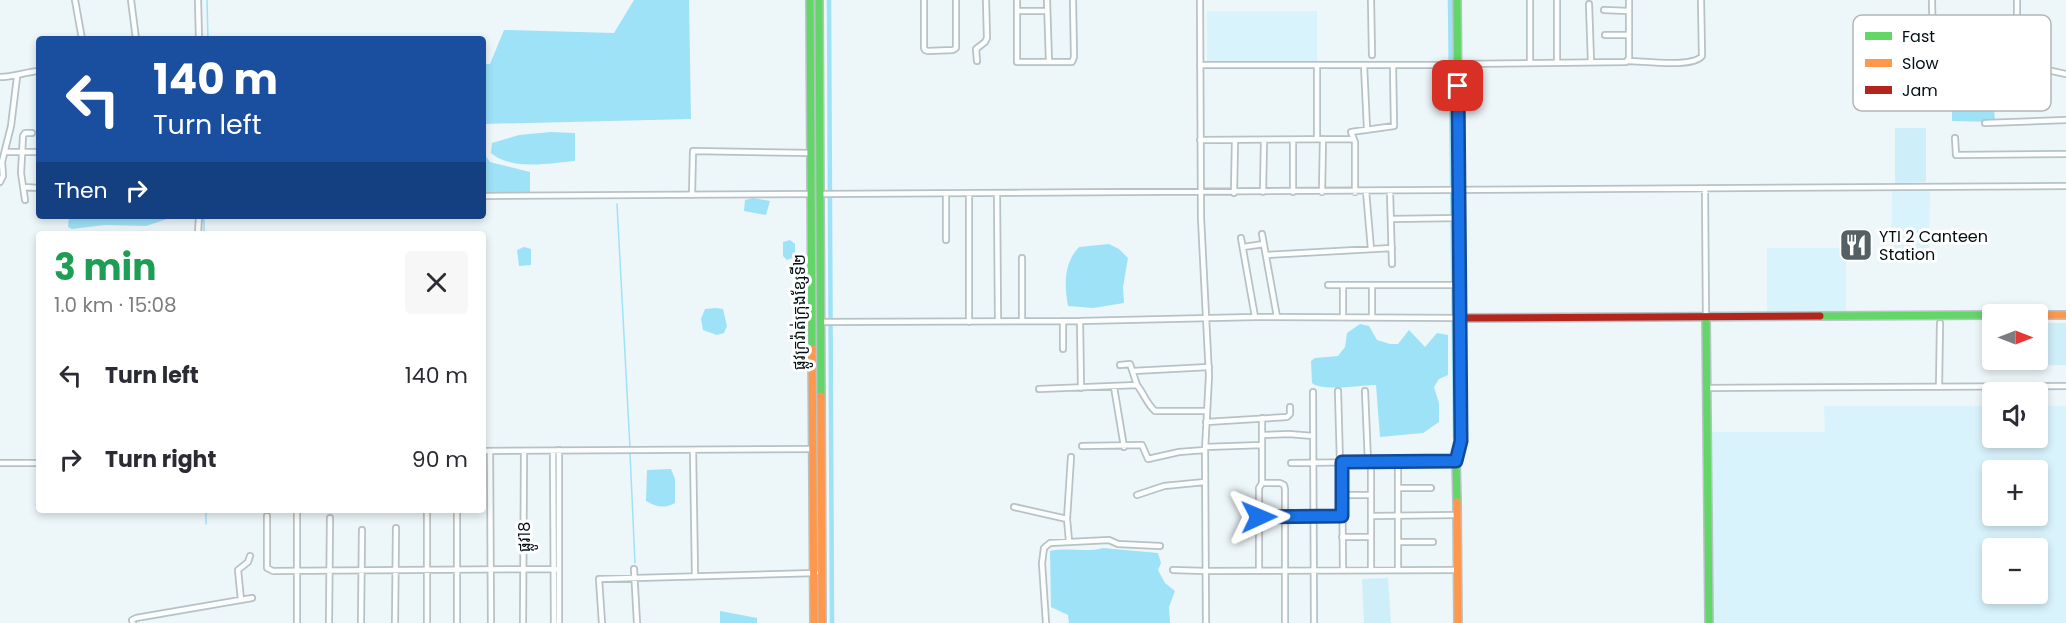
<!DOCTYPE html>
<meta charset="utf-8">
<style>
:root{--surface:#fff;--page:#f7f7f7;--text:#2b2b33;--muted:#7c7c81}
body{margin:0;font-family:Poppins,"Noto Sans Khmer",sans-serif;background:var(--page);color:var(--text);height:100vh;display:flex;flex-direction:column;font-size:22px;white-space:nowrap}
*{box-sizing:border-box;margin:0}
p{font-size:20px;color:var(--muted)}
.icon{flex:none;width:33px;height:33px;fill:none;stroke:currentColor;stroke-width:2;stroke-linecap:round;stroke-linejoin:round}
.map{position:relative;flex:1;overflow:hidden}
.side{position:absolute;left:36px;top:231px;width:450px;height:282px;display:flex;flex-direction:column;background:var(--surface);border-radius:6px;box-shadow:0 3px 9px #0003}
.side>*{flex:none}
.hud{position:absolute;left:36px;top:36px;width:450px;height:183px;border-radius:6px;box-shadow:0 3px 9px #0003;background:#1a4fa0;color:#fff;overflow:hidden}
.needle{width:39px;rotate:90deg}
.fabs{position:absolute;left:1982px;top:304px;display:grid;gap:12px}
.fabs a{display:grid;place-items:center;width:66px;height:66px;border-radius:6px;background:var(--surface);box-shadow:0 3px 9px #0003;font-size:30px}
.pin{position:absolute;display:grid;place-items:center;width:51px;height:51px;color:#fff;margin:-26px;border-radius:12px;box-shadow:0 3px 9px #0006}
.me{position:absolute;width:66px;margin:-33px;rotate:89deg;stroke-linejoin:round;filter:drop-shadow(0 0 4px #0008)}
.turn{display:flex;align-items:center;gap:21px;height:126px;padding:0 18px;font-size:27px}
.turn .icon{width:78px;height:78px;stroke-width:2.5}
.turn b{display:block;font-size:42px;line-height:51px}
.then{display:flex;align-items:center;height:57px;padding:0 18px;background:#0003;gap:12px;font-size:22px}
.round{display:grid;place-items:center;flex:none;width:63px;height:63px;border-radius:6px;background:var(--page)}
.headline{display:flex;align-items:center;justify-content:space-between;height:102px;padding:0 18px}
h1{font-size:36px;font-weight:700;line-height:45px;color:#1e9e55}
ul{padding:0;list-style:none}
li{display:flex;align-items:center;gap:18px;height:84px;padding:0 18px}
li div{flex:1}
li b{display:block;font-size:22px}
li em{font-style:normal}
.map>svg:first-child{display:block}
</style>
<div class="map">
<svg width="2066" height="623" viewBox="0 0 2066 623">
<rect width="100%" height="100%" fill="#edf6f9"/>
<path fill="#d9f3fc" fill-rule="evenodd" d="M1207 11H1317V62H1207Z
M1892 190 1930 191 1929 251 1891 250Z
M1767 248H1846V313L1767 314Z
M1824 406H1992V438H2037V406H2066V623H1713L1712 432H1825ZM1992 471H2037V516H1992ZM1992 549H2037V594H1992Z"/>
<path fill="#ceeefa" d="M1895 128H1926V182L1895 183Z
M2037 323H2066V365L2006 366V360H2037Z
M1388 578 1391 623H1364L1362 579Z"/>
<path fill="#9ee2f8" d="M634 0H689L691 119 483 124V64H490L504 30 614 33Z
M1952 107H1994L1995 122 1952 121Z
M551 132 575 133V161C549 163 512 171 491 153L492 143 519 135Z
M483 152 490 162 530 172V193H483Z
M753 198 770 201 766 215 744 211 745 200Z
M69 216H176L146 226 105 225 72 229 68 227Z
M790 240 795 244V257L787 260 783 256V242Z
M1109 244 1119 249 1128 258 1123 287 1124 303 1093 308 1068 306C1064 284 1064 263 1079 247Z
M524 247 531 249V265L519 266 517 250Z
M716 308 723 309 727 326 724 333 717 335 703 330 701 319 705 309Z
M1360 324 1369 326 1377 340 1390 344H1398L1409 330 1425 347 1437 333 1448 335V375L1439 379 1434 387 1439 403V422L1423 433 1380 437 1376 385C1361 385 1323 392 1312 383L1311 361 1315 358 1338 356 1345 347 1347 333Z
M671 469 675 479V503C664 509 656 507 646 501L647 470Z
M1103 548 1158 553 1161 563 1158 570 1165 583 1175 591 1169 607 1170 623H1069L1068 615 1051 607 1050 551C1068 547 1087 553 1103 548Z
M720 611 757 618V623H720Z"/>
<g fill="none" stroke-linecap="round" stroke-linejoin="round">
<path stroke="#9ee2f8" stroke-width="1.5" d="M207 0 208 39
M617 204 630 448
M204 216V234
M630 453 635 563
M206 510V524"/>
<path stroke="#9ee2f8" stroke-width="4.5" d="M829 0 832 623
M1450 0 1455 438"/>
<defs>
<path id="street" d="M75 0 82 39
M131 0 136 39
M198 0 199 39
M924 0V48L925 50 928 51 953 50 956 48V0
M1017 0V62H1072L1074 57 1073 0
M1047 0 1049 62
M1200 0 1201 218 1209 376 1205 450 1206 623
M1371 0 1372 55
M1557 0V62
M1932 0 1933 60
M2017 0V26L2021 29 2046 31
M1589 4 1591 62
M1604 10 1629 11
M1017 11H1047
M1605 35H1629
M1920 60 2006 61 2066 74
M977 61 976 49 985 42 987 38 986 0
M1628 61C1644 61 1693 68 1702 56L1701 0
M2006 61V107
M1530 63V0
M1457 64 1626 62 1629 58V0
M1200 65H1457
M1364 65 1367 129
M0 77C14 77 25 72 39 71
M1980 92 1984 79 1999 61
M1985 123 2066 120
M1955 138 1956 155 2066 154
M1317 139V65
M1200 140 1353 139
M1293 140V192
M5 152H39
M0 182 3 176 2 162 11 126 17 77
M24 187 39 188
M1705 189 1706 317
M1366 191 1371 249
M1390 191 1392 264
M1263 192 1264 140
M1322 192 1323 139
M1355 192V142L1351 132 1394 126 1393 65
M1234 193 1235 140
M820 194 2066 186
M946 194V240
M969 194V322
M997 194 998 321
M692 195 693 151 812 153
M483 196 812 194
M25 200 21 173 23 136 25 133H32
M1391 219 1459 218
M198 234 199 216
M1262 234 1277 317
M1241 238 1255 317
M1243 247 1264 244
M1266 255 1392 248
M1022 258V321
M1328 285H1343
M1343 317V285H1459
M1372 317V285
M1063 321V349
M1080 321 1081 388
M821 322 1080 321 1255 317 1460 318
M1120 365 1130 364 1137 385
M1133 371 1209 367
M1114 387 1124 447
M1939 387 1940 323
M1706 388 2066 386
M1039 389 1137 385C1144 394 1147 404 1155 411H1207
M1338 391 1340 463
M1365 391 1368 462
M1313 392 1314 623
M1206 422 1287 417 1290 414V407
M1262 435 1289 434 1313 436
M1082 446 1142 445 1148 459 1179 452 1205 450
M1205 447 1262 445
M693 450 695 575
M483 451 813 449
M490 451 491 623
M553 451 554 623
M1342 462 1343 570
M1371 462V570
M1398 462V570
M0 463H39
M1291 463 1456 461
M1262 483H1280L1284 485 1285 489V623
M1398 488H1431
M1137 495 1164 486 1205 482
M1342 495H1371
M1014 507 1067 519
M267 516V568L273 571 559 569
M1371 516 1456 515
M1259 517 1342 516
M1342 537H1371
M1069 541 1067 519 1071 457
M1398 542H1433
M634 569 637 623
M1173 570 1205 571 1457 570
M1259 571V488L1262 483V418
M241 600 238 570 248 562 250 556
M133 623 132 620 136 618 252 598
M297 623V510
M329 623 330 518
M361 623 362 530
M395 623 396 528
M427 623V510
M457 623V510
M523 623 524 451
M559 623V450
M602 623 599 579 816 573
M1046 623 1042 563 1044 548 1050 543 1109 540 1118 544 1160 546"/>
<path id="fast" d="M810 0 812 349
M819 0 821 396
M1820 316 1992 315
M1706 317 1709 623
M1457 502 1456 461 1461 441 1457 0"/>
<path id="slow" d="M2037 315H2066
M812 349 814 623
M821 396 822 623
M1457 502 1458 623"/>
<path id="jam" d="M1460 318 1820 316"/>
</defs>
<use href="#street" stroke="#b7c2c6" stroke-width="8"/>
<use href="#fast" stroke="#b7c2c6" stroke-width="10"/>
<use href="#slow" stroke="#b7c2c6" stroke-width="10"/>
<use href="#jam" stroke="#b7c2c6" stroke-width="10"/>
<use href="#street" stroke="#fcfefe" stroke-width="4.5"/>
<use href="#fast" stroke="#63d668" stroke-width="7"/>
<use href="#slow" stroke="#ff974d" stroke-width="7"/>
<use href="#jam" stroke="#b3261e" stroke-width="7"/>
</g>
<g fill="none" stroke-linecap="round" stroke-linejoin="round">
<defs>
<path id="route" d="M1259 517 1342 516V462L1456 461 1461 441 1458 86"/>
</defs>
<use href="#route" stroke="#114b97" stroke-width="15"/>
<use href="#route" stroke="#1a73e8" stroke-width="10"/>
</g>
<defs>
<symbol id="restaurant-square" viewBox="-11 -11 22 22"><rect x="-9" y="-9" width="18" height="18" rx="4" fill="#546064" stroke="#fff"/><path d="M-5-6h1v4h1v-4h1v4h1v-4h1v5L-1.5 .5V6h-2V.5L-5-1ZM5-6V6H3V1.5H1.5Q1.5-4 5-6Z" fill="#fff"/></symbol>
</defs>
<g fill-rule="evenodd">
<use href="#restaurant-square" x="1837" y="226" width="38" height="38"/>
</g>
<g text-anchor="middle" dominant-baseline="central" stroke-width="6" stroke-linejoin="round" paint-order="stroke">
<g font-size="16" fill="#020f14" stroke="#fff" text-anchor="start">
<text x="1879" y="236">YTI 2 Canteen<tspan x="1879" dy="18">Station</tspan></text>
</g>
<g font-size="16" fill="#020f14" stroke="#fff">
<text transform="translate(799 312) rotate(-90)">ផ្លូវក្រវ៉ាត់ក្រុងខ្សែទី២</text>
<text transform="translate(524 537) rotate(-90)">ផ្លូវ18</text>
</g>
</g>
<rect x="1853" y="15" width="198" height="96" rx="9" fill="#fff" stroke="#b3b7b8" stroke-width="1.5"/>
<rect x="1865" y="32" width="27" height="8" fill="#63d668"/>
<rect x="1865" y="59" width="27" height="8" fill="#ff974d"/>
<rect x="1865" y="86" width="27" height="8" fill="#b3261e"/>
<g font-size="16" fill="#020f14">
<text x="1902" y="42">Fast</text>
<text x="1902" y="69">Slow</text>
<text x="1902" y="96">Jam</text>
</g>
</svg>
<div class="fabs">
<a><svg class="needle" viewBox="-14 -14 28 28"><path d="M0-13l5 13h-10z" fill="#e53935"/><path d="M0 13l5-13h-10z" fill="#7c7c81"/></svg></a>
<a><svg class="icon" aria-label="sound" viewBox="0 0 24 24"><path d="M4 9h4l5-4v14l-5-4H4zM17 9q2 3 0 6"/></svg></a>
<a>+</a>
<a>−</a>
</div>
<div class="pin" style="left:1458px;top:86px;background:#d93025"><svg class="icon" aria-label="arrive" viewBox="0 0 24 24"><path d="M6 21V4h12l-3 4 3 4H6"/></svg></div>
<svg class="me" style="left:1259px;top:517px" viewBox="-20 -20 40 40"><path d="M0-17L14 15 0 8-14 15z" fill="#1a73e8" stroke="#fff" stroke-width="4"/></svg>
<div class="hud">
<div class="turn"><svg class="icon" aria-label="left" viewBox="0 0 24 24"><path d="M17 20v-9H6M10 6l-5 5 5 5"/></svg><div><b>140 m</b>Turn left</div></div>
<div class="then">Then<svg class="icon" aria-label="right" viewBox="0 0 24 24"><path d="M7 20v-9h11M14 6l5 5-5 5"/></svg></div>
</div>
<section class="side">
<div class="headline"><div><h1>3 min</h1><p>1.0 km · 15:08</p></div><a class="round"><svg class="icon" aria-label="close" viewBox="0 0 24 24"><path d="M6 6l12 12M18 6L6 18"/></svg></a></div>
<ul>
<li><svg class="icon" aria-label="left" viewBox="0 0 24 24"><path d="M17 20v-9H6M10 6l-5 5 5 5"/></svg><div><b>Turn left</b></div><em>140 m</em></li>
<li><svg class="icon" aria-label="right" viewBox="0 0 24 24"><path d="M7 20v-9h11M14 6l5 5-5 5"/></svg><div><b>Turn right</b></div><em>90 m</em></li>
</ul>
</section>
</div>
